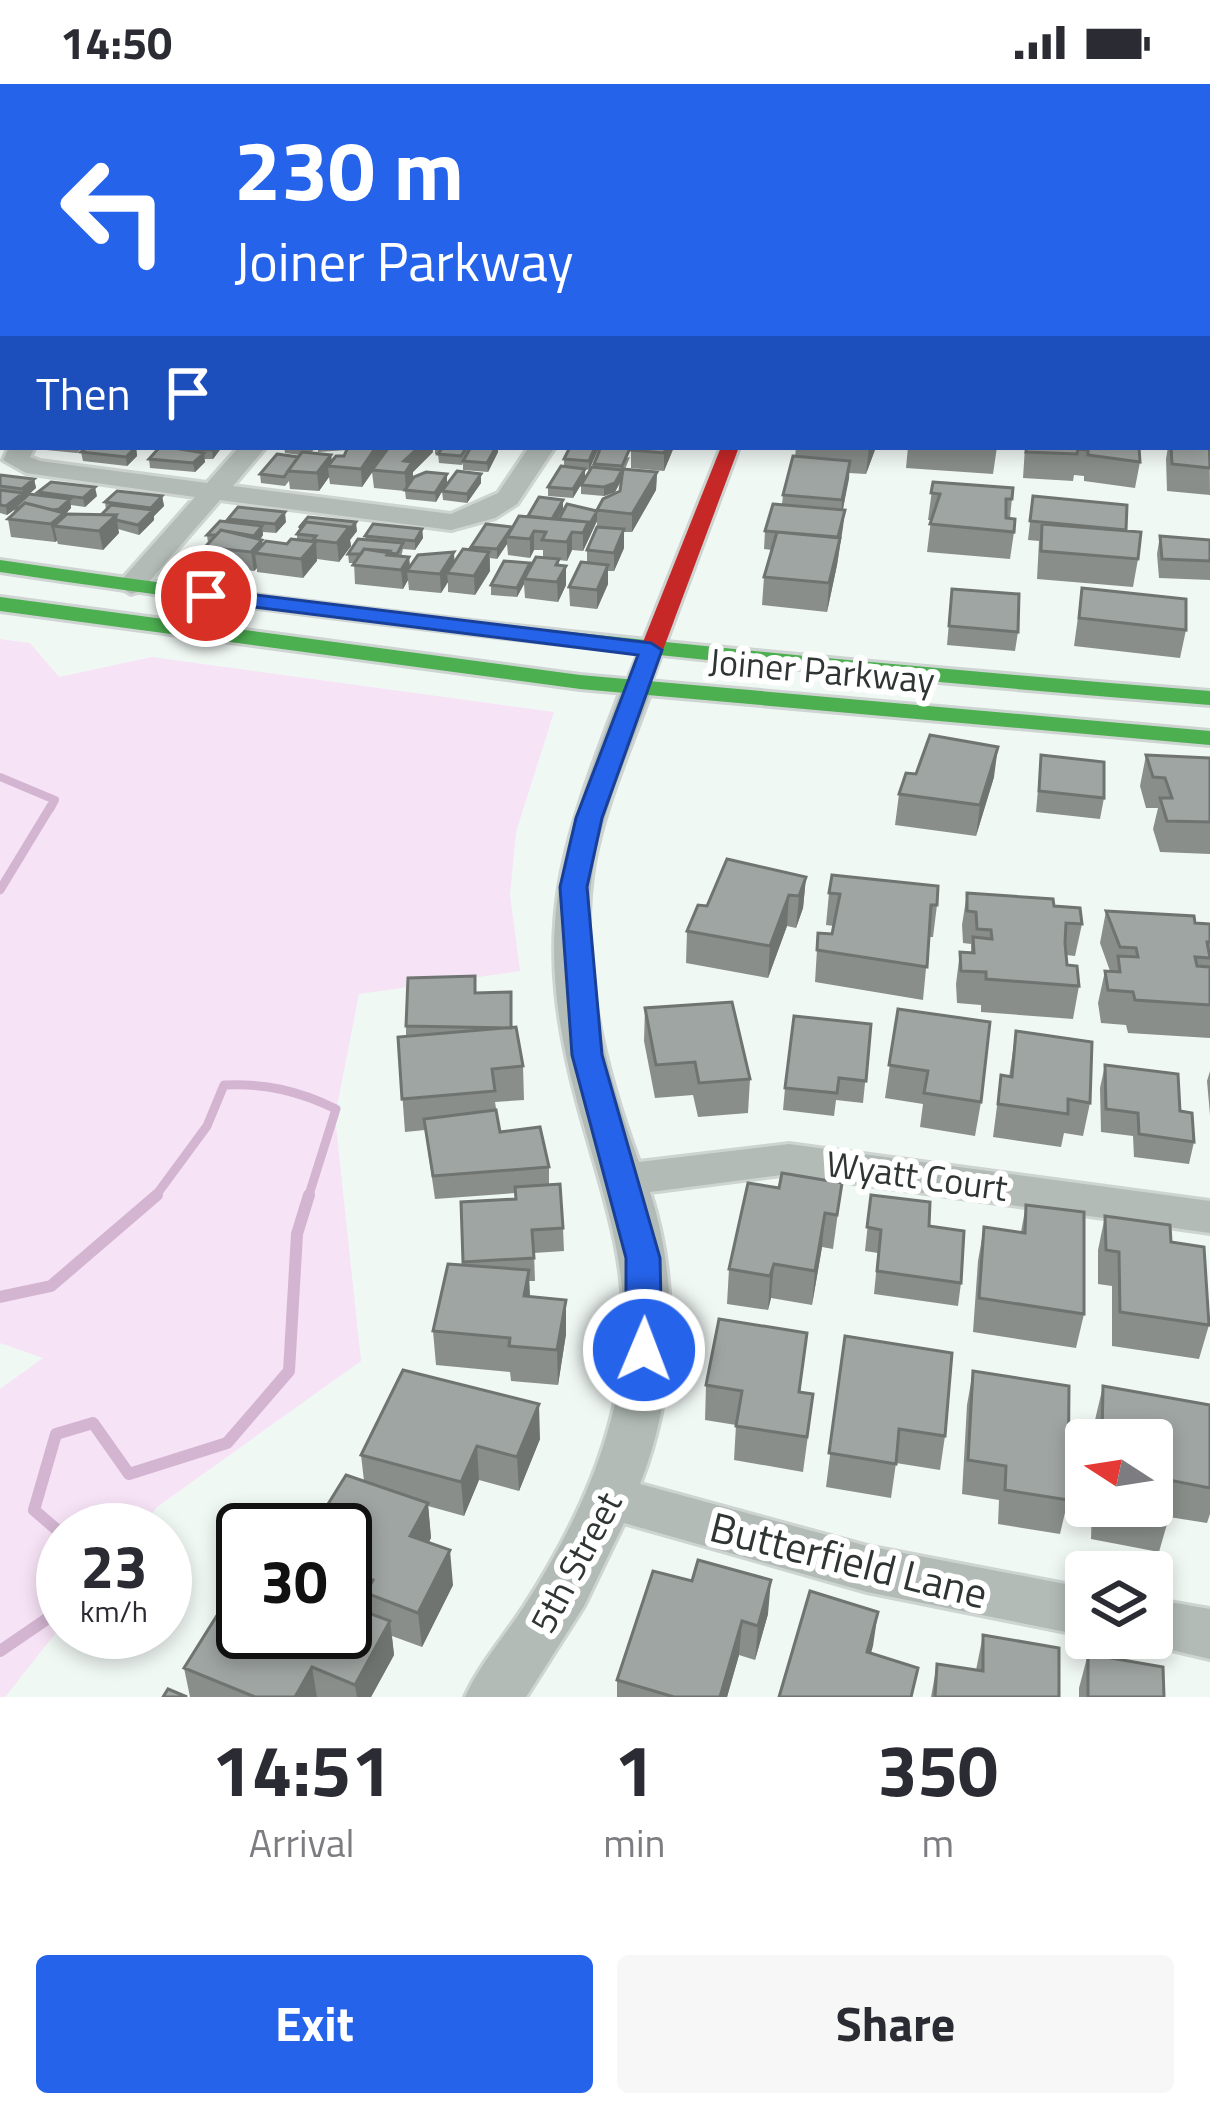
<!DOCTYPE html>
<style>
:root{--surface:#fff;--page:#f7f7f7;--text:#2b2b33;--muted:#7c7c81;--accent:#2563eb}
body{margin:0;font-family:"Titillium Web",sans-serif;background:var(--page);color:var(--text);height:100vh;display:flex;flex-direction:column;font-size:45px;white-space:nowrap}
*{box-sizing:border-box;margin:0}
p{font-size:39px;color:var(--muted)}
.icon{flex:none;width:66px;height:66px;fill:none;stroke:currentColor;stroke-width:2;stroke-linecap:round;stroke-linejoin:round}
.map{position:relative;height:1613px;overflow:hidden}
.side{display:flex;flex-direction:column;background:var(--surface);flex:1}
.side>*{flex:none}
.banner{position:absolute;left:0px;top:0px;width:1212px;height:366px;box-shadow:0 6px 18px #0003;background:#2563eb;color:#fff;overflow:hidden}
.needle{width:78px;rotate:282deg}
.fabs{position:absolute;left:1065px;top:1335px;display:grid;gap:24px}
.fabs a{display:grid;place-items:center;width:108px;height:108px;border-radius:12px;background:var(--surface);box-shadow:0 6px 18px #0003;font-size:60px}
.speed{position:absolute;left:36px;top:1419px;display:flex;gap:24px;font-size:60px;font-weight:700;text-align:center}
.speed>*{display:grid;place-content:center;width:156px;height:156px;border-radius:50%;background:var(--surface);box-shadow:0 6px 18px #0003;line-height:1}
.speed small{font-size:30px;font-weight:400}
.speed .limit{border:6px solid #111;border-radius:18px;background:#fff;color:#111}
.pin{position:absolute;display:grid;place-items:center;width:102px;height:102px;color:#fff;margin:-51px;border:6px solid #fff;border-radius:50%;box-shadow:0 3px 12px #0007}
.me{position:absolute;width:132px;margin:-66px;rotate:1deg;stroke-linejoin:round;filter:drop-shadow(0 0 9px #0008)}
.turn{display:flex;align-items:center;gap:42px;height:252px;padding:0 36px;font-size:54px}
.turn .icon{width:156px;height:156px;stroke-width:2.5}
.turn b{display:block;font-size:84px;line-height:102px}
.then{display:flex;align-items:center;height:114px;padding:0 36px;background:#0003;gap:24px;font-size:45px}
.eta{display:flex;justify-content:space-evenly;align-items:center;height:204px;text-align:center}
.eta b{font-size:72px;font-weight:700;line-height:84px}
.button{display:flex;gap:24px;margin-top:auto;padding:24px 36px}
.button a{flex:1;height:138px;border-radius:12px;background:var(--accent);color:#fff;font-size:48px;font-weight:700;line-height:138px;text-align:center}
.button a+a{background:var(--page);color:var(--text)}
.status{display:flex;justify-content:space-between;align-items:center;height:84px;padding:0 60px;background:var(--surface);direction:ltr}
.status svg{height:33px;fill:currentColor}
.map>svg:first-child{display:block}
</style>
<div class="status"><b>14:50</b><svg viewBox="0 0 49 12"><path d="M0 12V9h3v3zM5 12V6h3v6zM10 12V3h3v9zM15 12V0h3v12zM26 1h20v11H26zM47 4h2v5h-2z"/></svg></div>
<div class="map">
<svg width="1210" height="1613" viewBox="0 0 1210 1613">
<rect width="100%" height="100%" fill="#f0f8f4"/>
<path fill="#f7e3f6" d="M0 555 30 559 59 593 152 573 554 628 516 748 510 811 520 887 359 910 335 1032 361 1277 157 1423 138 1446H63V1540L5 1613H0V1305L43 1274 0 1259Z"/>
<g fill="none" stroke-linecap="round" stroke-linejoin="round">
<path stroke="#d3b5d2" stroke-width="4.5" d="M172 0 207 3"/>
<path stroke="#d3b5d2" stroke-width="8" d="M0 693 55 716 50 725"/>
<path stroke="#d3b5d2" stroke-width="9" d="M0 806 51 722
M154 1114 207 1042 224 1001C265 999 299 1007 336 1025L308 1114"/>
<path stroke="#d3b5d2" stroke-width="12" d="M0 1213 51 1202 157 1111
M63 1451 34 1426 56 1350 93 1339 129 1390 227 1359 289 1287 297 1150 309 1111
M0 1567 63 1524"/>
<defs>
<path id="street" d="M534 0H551L532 3Z
M682 0H750L752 3H684Z
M1023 0H1039V3H1023Z
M1191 0H1207V3H1191Z
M1209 73H1210L1209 119Z
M1209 191H1210V203H1209Z
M9 363H35L30 373 40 377 207 399 239 363H266L233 402 451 430 498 409 529 363H555L517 420 495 434 451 446 220 416 141 507 131 510 117 501 195 413 26 389 3 376Z
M637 595 652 604C632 662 605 719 594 779 577 878 605 987 639 1078L789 1060 1210 1117V1149L789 1090 650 1108C680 1202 676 1308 640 1400L867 1462 1086 1504V1552L867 1508 624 1439 584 1522 526 1613H465C480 1580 505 1552 525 1521 575 1443 618 1354 623 1259 628 1176 602 1107 580 1028 530 848 557 772 622 604Z
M1152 1515 1210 1525V1575L1133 1557 1152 1554Z"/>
<path id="fast" d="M0 476C402 535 805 575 1210 607V621C805 589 402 548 0 488Z
M0 513 580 591 1210 647V661L580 605 0 527Z"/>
<path id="jam" d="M721 363H739L651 598 639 605 631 603 627 598Z"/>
</defs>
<use href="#street" stroke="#ced4d1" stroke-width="6"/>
<use href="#fast" stroke="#ced4d1" stroke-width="6"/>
<use href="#jam" stroke="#ced4d1" stroke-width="6"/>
<use href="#street" fill="#b2bbb6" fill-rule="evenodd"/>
<use href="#fast" fill="#4caf50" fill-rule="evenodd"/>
<use href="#jam" fill="#c62828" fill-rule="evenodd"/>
</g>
<path fill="#898e8b" d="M377 0H463L469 3H374Z
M1063 0H1106V3H1062Z
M1209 311 1210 411 1167 407 1166 375 1168 363H1209Z
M46 363H83L77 369 46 366Z
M136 363 137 372 127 382 83 377 81 368Z
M222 363 213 375H204L205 378 195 388 150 384 149 375 159 364Z
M284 363H316L311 369 331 371 332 378 344 372 347 366 318 368V363H432L433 368 413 388V394L447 399 481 390V399L467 419 443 416 442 407 436 418 406 415 405 407 374 404 372 388 362 403 330 400 329 393 319 407 290 405 289 397 285 402 261 399 260 390 300 371 285 369Z
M435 363H498V368L488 388 463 386V379L462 381 439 379 438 370H435Z
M595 363H598V366L589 386 585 385V394L573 414 548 412V403L564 382V375Z
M674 363 664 387 631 384V366Z
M796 363H876L866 390 849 389 843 426H845L843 444 837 481 827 528 762 521 764 493 772 466 764 465 765 447 782 420 783 411 795 373Z
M908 363H997L993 390 906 384Z
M1025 363H1139L1140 378 1135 404 1084 397V392L1074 391 1073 397 1023 394Z
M630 373 625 385 657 388 656 406 632 448H624V464L614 487H608V500L597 525 570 522 569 503 587 479V466L597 443V426L620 407 622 395 615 408 604 412 581 410V401L594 380Z
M0 391 34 395 36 404 24 415 39 411 38 408 97 412 85 423 71 421V424L64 432 101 431 106 426 105 418 162 412 164 422 154 432V436L139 451 118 445 119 449 103 466 58 460 57 457 55 458 11 453 8 435 15 428 14 426 7 431 0 429Z
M933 398 1013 404 1010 434 1014 448 1010 475 927 468 931 436H928Z
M1033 412 1126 447 1138 475 1133 503 1037 495 1039 457 1028 456Z
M563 425 557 435 597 427V437L583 467 572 466 567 477 559 476V481L566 482V501L558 518 525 514 524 500 517 513 491 511V501L530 483 543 474V466H534L530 474 508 471 507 460 497 475 490 474V487L475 511 448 508V498L441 509 409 506 408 496 403 505 355 500 354 479H349L348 470 366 455 365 452 422 445 423 454 415 466 403 465 401 473H409L410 483 454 479 471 466V463L512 443 528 432Z
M228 435 286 438 276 449 263 448V451L260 456 262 461 287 460 297 456V450L357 447 350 456 351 462 339 478 317 475 303 494 257 488V484L254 487 208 481 205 463 208 459 207 451 229 438Z
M1160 452 1210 456V496L1159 494 1157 470Z
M1082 504 1186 546 1180 574 1074 562Z
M952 505 1018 548 1015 567 947 561Z
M1041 671 1104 714 1100 735 1036 728Z
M1146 671 1210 674V770L1160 768 1153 745 1158 724H1146L1140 702Z
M916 690 994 693 976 752 895 741 899 710Z
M806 793 803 824 796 844 787 842 768 894 686 879 687 847 707 822Z
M829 809 937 821 933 853H929L923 916 815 898 818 849 832 850 834 842 826 841Z
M967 809 1054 822 1082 840 1075 872 1066 871 1067 881 1079 902 1073 935 981 928V921L957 919 956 900 960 868 971 869V860L963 859 962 841Z
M1106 827 1210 840V954L1128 949 1126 941 1101 939 1098 919 1105 887H1110L1100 859Z
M475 892 476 909 512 944 523 982 524 1016 495 1018 500 1048 549 1083V1101L563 1144 564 1167 534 1169 535 1197H529L530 1213 566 1250 558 1301 511 1297 510 1288 436 1281 433 1247 463 1181 461 1118 516 1115 515 1109 435 1115 425 1046 405 1048 398 953H406V942Z
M645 924 750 995 748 1029 698 1033 693 1011 655 1014 644 957Z
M898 925 981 1018 975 1052 920 1043 923 1020 885 1014Z
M871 940 863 1019 836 1016 834 1032 783 1026 785 1004Z
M1016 947 1090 1019 1083 1052 1064 1049 1061 1063 993 1053 1001 991 1009 993Z
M1105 981 1180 1027 1194 1058 1189 1080 1134 1073 1133 1052 1101 1048 1100 1004Z
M1210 987V1031L1207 997Z
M842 1099 833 1165 822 1163 812 1221 771 1214 768 1226 727 1220 729 1185 779 1104Z
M871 1111 929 1142 961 1199 958 1222 874 1210 878 1169 865 1167Z
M1026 1121 1084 1230 1076 1264 973 1248 978 1177 984 1143 1021 1148Z
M1105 1132 1171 1158 1209 1241 1199 1275 1112 1262V1202L1098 1200V1166Z
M807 1249 800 1308 809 1344 803 1388 734 1376 736 1341 705 1336 706 1301Z
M845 1252 945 1352 940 1386 896 1379 891 1414 826 1403Z
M973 1287 1068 1416 1060 1450 998 1440 999 1416 962 1410 967 1321Z
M1103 1302 1210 1321V1430L1207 1439 1169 1433 1159 1468 1091 1455 1092 1422H1152V1356H1094L1095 1336Z
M540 1355 519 1407 479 1396 464 1432 428 1422 431 1454 428 1459 453 1501 422 1563 392 1552 394 1571 371 1613H190L184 1584 368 1529 345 1519V1446L364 1397 361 1371Z
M692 1497 768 1530 755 1576 739 1571 727 1613H617V1596Z
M983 1551 1059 1613H931L937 1580 976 1586Z
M1088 1570 1164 1613H1079V1604Z"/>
<path fill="#6f7471" d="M960 0H994V3H960Z
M136 363 137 372 127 382 126 373Z
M214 363H222L213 375 212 366Z
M376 363H390L362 403 361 385Z
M419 363H432L433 368 413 388V396L406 407 404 377Z
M496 363H498V368L488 388 487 379Z
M595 363H598V366L589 386V377Z
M667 363H674L664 387V369Z
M869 363H876L866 390Z
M204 369 205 378 195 388 193 379Z
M331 371 332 382H328L329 393 319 407 317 389Z
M850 377 849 395 841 434 842 416Z
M585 385V394L573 414V405Z
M622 386V395L615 408 604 412V403Z
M657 388 656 406 632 448V430Z
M447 390V399L436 418 435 409Z
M481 390V399L467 419V410Z
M34 395 36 404 24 414 22 405Z
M95 403 97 412 85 423 83 414Z
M23 409 25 418 14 424V426L7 431 6 422Z
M162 412 164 422 154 432V436L139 451 138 441 152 427 151 424Z
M70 415 71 424 54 442 57 456 55 458 51 440 46 437Z
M563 416V425L551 446V437Z
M845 426 837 481 827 528 829 499Z
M597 427V437L583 467V449Z
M285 428 286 438 276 449 275 440Z
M116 431 119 449 103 466 99 447Z
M356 438 357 447 350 456 351 462 339 478 337 459 349 443Z
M262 442 263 451 255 462 254 452Z
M512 443 507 453V460L497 475V465Z
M422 445 423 454 415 466V457Z
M624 445V464L614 487V469Z
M534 447V466L530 474V455Z
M572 448V466L567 477V458Z
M262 456 264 471 255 469 257 484 254 487 251 468Z
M316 458 317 477 303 494 301 475Z
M454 468 455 487 447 489 448 498 441 509 440 490Z
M489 468 490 487 475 511 474 492Z
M409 473 410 487H407L408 496 403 505 401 486Z
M530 479V489L524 495V500L517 513V504Z
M608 481V500L597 525V506Z
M566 482V501L558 518 557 498Z
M998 663 994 693 976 752 980 721Z
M806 793 803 824 796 844 799 812Z
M789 811 787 842 768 894 770 862Z
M825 1129 822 1163 812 1221 815 1187Z
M774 1180 771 1214 768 1226 770 1192Z
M529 1186 530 1220 524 1212Z
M566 1216V1250L558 1301 557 1266Z
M539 1320 540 1355 519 1407 517 1373Z
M477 1362 479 1396 464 1432 461 1398Z
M428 1419 431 1454 414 1486 410 1452Z
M450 1466 453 1501 422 1563 418 1529Z
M771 1496 768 1530 755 1576 758 1542Z
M878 1528 873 1562 862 1602 867 1568Z
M390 1537 394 1571 371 1613H357L355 1601Z
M742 1537 739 1571 727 1613H720Z
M312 1583 317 1613H295Z"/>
<path fill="#9fa5a2" stroke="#6f7471" stroke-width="3" d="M377 0H403L400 3H374Z
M411 0H432L428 3H408Z
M564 0H590L588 3H561Z
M619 0H640L638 3H616Z
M652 0H680L678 3H650Z
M703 0H719L729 1 728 3H702Z
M897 0H917L922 1 921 3H896Z
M1067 0H1097V3H1080Z
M1132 0H1152V3H1132Z
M2 313H3V333H0Z
M1209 353 1210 384 1172 380 1171 363H1209Z
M87 363H136L126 373 81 368Z
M170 363H214L212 366 174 364 204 369 193 379 149 375 159 364Z
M348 363H376L361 385 328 382 336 372H344Z
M389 363H419L404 377 412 378 405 389 372 386Z
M443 363H467L461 372 438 370Z
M471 363H496L487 379 463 377Z
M570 363H595L589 377 564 375Z
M601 363H613L630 364 622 382 594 380Z
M634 363H667L664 369 631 366Z
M1027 363H1139L1140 378 1088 371V366L1078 365 1077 370 1026 368Z
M302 368 331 371 317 389 288 387Z
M277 370 298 373 284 393 260 390Z
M793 372 850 377 842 416 783 411Z
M561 382 585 385 573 405 548 403Z
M592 383 622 386 615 399 604 403 581 401Z
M623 385 657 388 632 430 597 426 603 415 620 407Z
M457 387 481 390 467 410 442 407Z
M426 388 447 390 435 409 405 406 414 393Z
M0 391 34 395 22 405 0 402Z
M51 398 95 403 83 414 38 408Z
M933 398 1013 404 1012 415H1006V434L1015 435 1014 448 930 440 940 410 931 409Z
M0 406 23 409 6 422 0 421Z
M117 407 162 412 151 424 105 418Z
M29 410 70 415 59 425 53 426 25 419 19 424H14Z
M1033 412 1127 421 1126 446 1030 437Z
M539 413 563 416 552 435 528 432Z
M25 419 64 429 51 440 8 435Z
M567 420 597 427 588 443V438L559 435Z
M773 420 845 426 838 453 765 447Z
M111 421 153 426 138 441 116 436V431H101Z
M238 423 285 428 275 440 228 435Z
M67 430 116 431 99 447 54 442Z
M519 432 588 438 583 449 572 448 567 458 542 456 546 448 534 447 530 455 507 453Z
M308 433 356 438 349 447V443L306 438 299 444Z
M220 437 262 442 254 452 221 446 216 451H207Z
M306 438 349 443 337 459 313 456 316 452 297 450Z
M373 440 422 445 415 457 365 452Z
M486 440 512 443 497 465 471 463Z
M1042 440 1141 448 1138 475 1041 467Z
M597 443 624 445 614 469 587 466Z
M221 446 262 456 251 468 205 463Z
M777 448 840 454 829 499 764 493Z
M1160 452 1210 456V477L1162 475Z
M291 455 316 458 301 475 255 469 266 457 287 460Z
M358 455 403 459 397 470 364 465 361 470H348Z
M364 465 390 467 387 471 409 473 401 486 353 481Z
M463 465 489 468 474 492 447 489Z
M454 468 440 490 407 487 418 471Z
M536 473 559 475 556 481 566 482 557 498 524 495Z
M504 477 530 479 517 504 491 501Z
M581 478 608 481 597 506 569 503Z
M1082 504 1186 515V546L1079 534Z
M952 505 1019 510 1018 548 949 542Z
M930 651 998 663 980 721 899 710 906 689 916 690Z
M1041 671 1104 678V714L1039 707Z
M1146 671 1210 674V738L1167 737 1160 714H1172L1165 694 1153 693Z
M727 775 806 793 799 812 789 811 770 862 687 847 698 821 707 822Z
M832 791 938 802 937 821H931L927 883 817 866 818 849 832 850 840 810 829 809Z
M967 809 1053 815 1054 822 1080 824 1082 840 1066 839 1065 859 1067 881 1077 882 1079 902 986 895V888L961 887 960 868 974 869 973 853 992 855 991 846 977 845 976 828 967 827Z
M1106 827 1194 832 1195 839 1210 840V858H1207L1210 874 1195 873 1197 882 1210 883V921L1135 916 1133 908 1108 906 1105 887 1120 888 1118 872 1138 873 1136 864 1120 863Z
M475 892V909L511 908V944L406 942 408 894Z
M732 918 750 995 699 999 695 978 656 981 645 924Z
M898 925 990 938 981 1018 924 1009 928 987 889 981Z
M794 932 871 940 866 997 839 994 837 1009 785 1004Z
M516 943 523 982 492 985 495 1007 402 1015 398 953Z
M1016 947 1092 958 1090 1019 1068 1015V1030L998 1020 1001 991 1012 993Z
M1105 981 1178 990 1180 1027 1192 1029 1194 1058 1139 1050 1138 1029 1106 1025Z
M496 1026 500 1048 540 1043 549 1083 433 1092 424 1035Z
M782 1089 842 1099 837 1131 825 1129 815 1187 774 1180 770 1192 729 1185 748 1099 779 1104Z
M560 1100 563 1144 532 1146 534 1174 463 1178 461 1118 516 1115 515 1103Z
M871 1111 930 1118 929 1142 964 1147 961 1199 877 1187 881 1146 867 1143Z
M1026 1121 1084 1128V1230L979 1214 984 1143 1025 1149Z
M1105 1132 1170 1141 1171 1158 1204 1163 1209 1241 1120 1228 1119 1168 1106 1166Z
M448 1180 529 1186 524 1212 566 1216 557 1266 509 1262 510 1254 433 1247Z
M719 1235 807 1249 799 1308 813 1310 807 1353 736 1342 742 1307 706 1301Z
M845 1252 952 1269 945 1352 899 1345 896 1380 829 1369Z
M403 1286 539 1320 517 1373 477 1362 461 1398 361 1371Z
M973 1287 1069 1302 1068 1416 1005 1406 1006 1382 968 1376Z
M1103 1302 1210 1321V1404L1169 1396V1434L1107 1422H1152V1356H1102Z
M346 1391 428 1419 410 1452 450 1466 418 1529 366 1509 373 1496 345 1486V1446H312Z
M698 1476 771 1496 758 1542 742 1537 720 1613H674L617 1596 653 1487 692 1497Z
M243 1490V1548H345V1520L390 1537 355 1601 312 1583 295 1613H255L184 1584Z
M810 1507 878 1528 867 1568 918 1584 911 1613H779Z
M983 1551 1059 1564V1613H935L937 1580 983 1587Z
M1088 1570 1163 1583 1164 1613H1088Z
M168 1605 187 1613H163Z"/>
<path fill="#2563eb" stroke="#184099" stroke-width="3" d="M206 505 651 559 662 566 602 734 587 803 602 971 660 1174 662 1266 657 1276H631L626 1266V1174L572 971 560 803 576 734 638 571 198 516V507Z"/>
<g text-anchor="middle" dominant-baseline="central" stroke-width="12" stroke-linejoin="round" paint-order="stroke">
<g font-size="36" fill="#2f3532" stroke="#fff">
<text transform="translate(822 586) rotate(5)">Joiner Parkway</text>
<text transform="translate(917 1091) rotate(8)">Wyatt Court</text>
<text transform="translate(575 1478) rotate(-62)">5th Street</text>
</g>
<g font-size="42" fill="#2f3532" stroke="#fff">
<text transform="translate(849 1475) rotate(14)">Butterfield Lane</text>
</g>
</g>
</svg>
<div class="fabs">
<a><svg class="needle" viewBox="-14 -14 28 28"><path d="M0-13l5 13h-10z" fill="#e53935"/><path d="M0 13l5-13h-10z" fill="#7c7c81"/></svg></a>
<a><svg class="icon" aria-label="layers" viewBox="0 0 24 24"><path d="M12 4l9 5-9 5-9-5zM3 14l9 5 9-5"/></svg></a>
</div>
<div class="speed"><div>23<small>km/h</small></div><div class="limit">30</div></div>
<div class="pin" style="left:206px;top:512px;background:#d93025"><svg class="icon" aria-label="arrive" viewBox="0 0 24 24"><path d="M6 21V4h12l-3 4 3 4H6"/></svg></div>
<svg class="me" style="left:644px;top:1266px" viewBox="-20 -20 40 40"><circle r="17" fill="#2563eb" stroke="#fff" stroke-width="3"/><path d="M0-11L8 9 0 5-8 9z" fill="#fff"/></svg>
<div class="banner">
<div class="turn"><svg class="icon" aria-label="left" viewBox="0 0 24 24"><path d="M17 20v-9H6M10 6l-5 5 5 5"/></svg><div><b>230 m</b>Joiner Parkway</div></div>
<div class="then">Then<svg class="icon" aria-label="arrive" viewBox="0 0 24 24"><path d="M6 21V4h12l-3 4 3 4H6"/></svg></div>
</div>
</div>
<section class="side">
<div class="eta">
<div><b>14:51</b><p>Arrival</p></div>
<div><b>1</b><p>min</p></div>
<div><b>350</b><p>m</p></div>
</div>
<div class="button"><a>Exit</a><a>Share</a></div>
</section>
